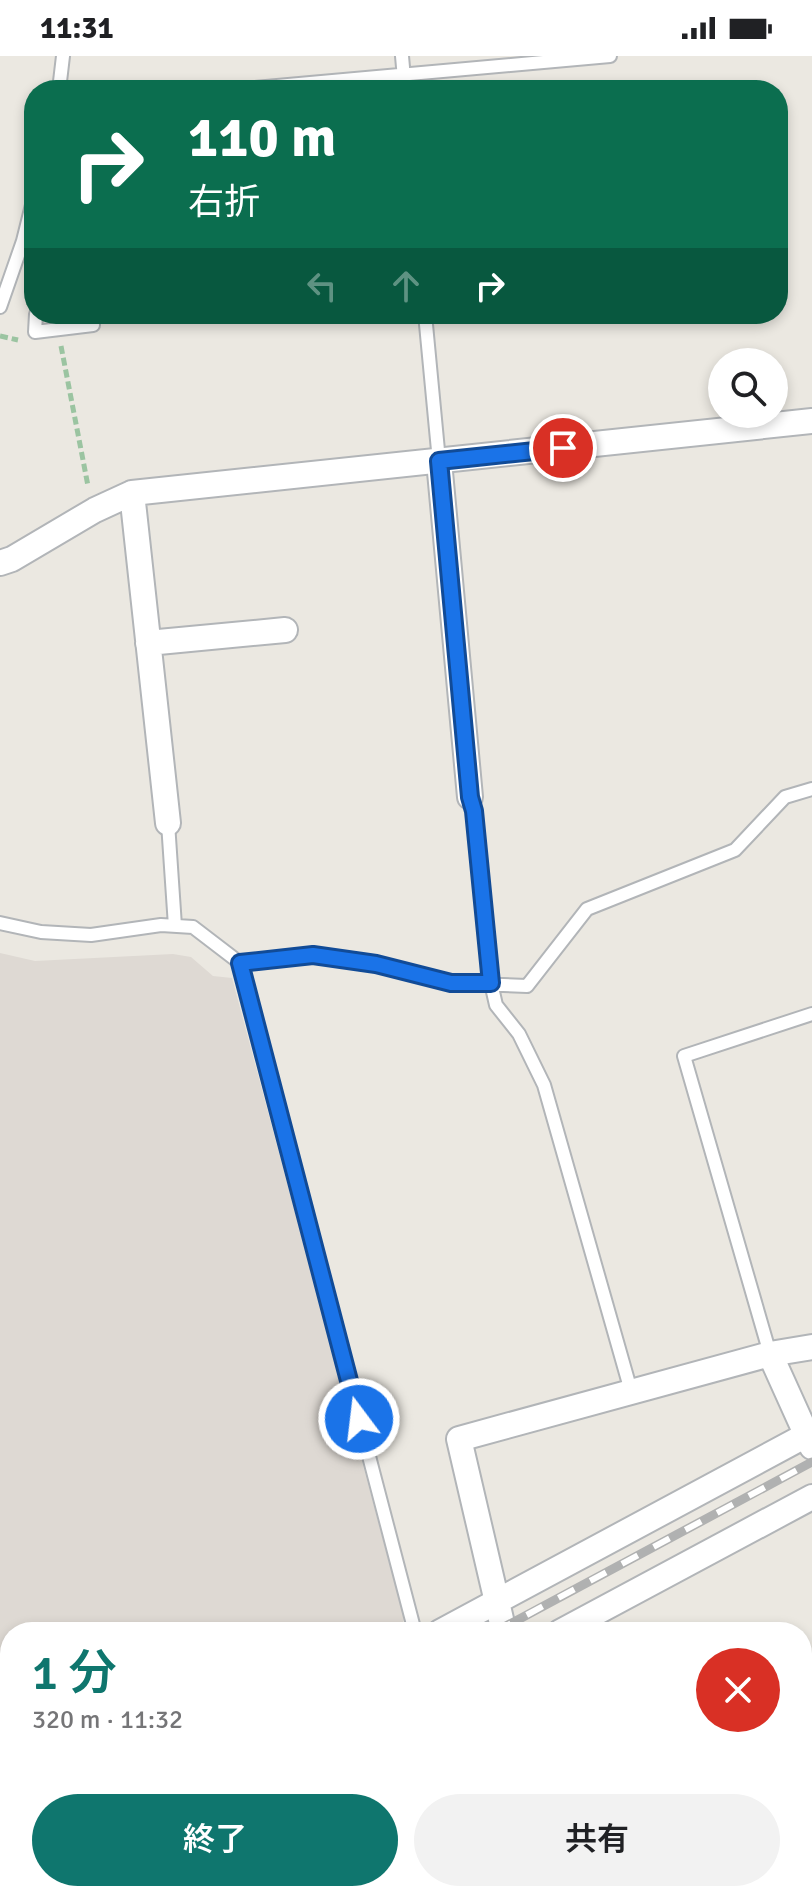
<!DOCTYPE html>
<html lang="ja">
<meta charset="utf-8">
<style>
:root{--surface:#fff;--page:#f2f2f2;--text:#202124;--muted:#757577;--accent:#0f766e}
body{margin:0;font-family:Signika,"Noto Sans JP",sans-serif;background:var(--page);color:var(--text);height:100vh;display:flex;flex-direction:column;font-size:30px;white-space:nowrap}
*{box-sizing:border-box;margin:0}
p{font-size:26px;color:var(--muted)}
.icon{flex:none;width:44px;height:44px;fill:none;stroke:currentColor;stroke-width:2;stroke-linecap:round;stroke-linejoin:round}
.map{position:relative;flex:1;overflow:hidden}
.details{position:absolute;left:0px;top:1566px;width:812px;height:280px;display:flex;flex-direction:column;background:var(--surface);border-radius:32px 32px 0 0;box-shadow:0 4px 12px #0003}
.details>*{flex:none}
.guide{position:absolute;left:24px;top:24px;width:764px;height:244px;border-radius:32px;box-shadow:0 4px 12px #0003;background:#0b6e4f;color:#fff;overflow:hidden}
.fabs{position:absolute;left:708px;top:292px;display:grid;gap:16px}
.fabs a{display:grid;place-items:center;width:80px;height:80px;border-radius:50%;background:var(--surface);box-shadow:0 4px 12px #0003;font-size:40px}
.pin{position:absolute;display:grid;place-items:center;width:68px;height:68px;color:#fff;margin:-34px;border:4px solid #fff;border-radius:50%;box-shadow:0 2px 8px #0007}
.me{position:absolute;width:88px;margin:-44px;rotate:345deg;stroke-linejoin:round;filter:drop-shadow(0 0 6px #0008)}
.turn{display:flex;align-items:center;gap:28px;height:168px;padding:0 32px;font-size:36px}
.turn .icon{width:104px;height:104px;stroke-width:2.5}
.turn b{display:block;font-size:56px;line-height:68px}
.lanes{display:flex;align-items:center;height:76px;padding:0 32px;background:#0003;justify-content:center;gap:40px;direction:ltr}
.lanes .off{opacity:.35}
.round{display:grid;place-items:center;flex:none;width:84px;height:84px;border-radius:42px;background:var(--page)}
.summary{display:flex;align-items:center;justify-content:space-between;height:136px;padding:0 32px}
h1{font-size:48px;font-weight:600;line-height:60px;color:var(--accent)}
.button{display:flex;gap:16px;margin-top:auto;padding:16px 32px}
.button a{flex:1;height:92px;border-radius:48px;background:var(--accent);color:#fff;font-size:32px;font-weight:600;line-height:92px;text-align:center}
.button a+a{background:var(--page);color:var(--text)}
.status{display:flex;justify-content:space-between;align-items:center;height:56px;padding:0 40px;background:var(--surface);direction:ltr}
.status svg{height:22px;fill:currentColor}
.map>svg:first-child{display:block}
</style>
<div class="status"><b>11:31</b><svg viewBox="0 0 49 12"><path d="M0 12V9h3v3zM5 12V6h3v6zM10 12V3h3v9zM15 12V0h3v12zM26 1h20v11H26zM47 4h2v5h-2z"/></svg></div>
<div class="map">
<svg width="812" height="1846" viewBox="0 0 812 1846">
<rect width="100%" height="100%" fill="#ebe8e1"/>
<path fill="#ded9d3" d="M0 897 35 905 173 898 191 901 213 920 232 922 404 1562 400 1576H10V1743L0 1742Z"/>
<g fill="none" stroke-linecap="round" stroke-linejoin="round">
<defs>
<path id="service" d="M402 0 405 34
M59 34 63 0
M232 34 610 0
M0 251 23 185 34 141
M36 258 35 276 93 269
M425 258 439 405
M470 741 474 755 491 927 496 949 519 978 544 1029 631 1335
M168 767 175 870
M0 867 41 876 91 879 161 869 193 871 240 907 415 1576
M240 907 313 899 376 908 451 927 527 930 587 853 735 794 785 741 812 733
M770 1298 684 1000 812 958"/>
<path id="minor" d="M439 405 470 741
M132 437 168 767
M0 507 12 503 95 454 132 437 812 365
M148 587 285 574
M770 1298 812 1391
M440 1576 812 1376
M504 1576 459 1383 770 1298 812 1291
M560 1576 812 1441
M0 1754 10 1755
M0 1813 10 1807
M243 1836 246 1846
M565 1836 567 1846
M58 1846 77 1836"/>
</defs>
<use href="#service" stroke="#b2b5b8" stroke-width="16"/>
<use href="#minor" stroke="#b2b5b8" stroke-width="28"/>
<path stroke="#9bc4a1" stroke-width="5" stroke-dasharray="8 4" stroke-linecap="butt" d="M0 280 18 284
M61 290 88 430"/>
<use href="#service" stroke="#fff" stroke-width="12"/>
<use href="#minor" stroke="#fff" stroke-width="24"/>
<defs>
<path id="rail" d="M495 1576 812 1406
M0 1844 15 1836"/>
</defs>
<use href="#rail" stroke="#b0b1b1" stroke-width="9"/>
<use href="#rail" stroke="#fff" stroke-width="6" stroke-dasharray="18" stroke-linecap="butt"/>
</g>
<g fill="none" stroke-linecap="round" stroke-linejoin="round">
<defs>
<path id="route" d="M359 1363 240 907 313 899 376 908 451 927H491L474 755 470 741 439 405 563 392"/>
</defs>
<use href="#route" stroke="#114b97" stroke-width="20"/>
<use href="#route" stroke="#1a73e8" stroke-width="14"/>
</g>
</svg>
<div class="fabs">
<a><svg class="icon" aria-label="search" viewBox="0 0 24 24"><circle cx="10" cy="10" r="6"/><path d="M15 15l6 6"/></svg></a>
</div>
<div class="pin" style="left:563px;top:392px;background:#d93025"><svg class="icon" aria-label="arrive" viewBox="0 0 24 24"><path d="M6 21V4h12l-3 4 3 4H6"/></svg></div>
<svg class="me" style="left:359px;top:1363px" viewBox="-20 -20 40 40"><circle r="17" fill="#1a73e8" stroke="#fff" stroke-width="3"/><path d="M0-11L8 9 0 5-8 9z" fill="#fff"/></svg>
<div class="guide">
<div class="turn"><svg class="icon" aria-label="right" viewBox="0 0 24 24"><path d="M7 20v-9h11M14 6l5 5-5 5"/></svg><div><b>110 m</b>右折</div></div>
<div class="lanes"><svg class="icon off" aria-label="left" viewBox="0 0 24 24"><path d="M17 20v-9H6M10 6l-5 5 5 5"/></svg><svg class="icon off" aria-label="ahead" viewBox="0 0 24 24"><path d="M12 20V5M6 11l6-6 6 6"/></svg><svg class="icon" aria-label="right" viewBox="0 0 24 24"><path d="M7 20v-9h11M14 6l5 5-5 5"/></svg></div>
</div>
<section class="details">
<div class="summary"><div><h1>1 分</h1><p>320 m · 11:32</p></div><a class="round" style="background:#d93025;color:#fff"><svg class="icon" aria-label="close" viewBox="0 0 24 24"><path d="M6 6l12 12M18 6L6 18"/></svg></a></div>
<div class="button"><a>終了</a><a>共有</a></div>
</section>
</div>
